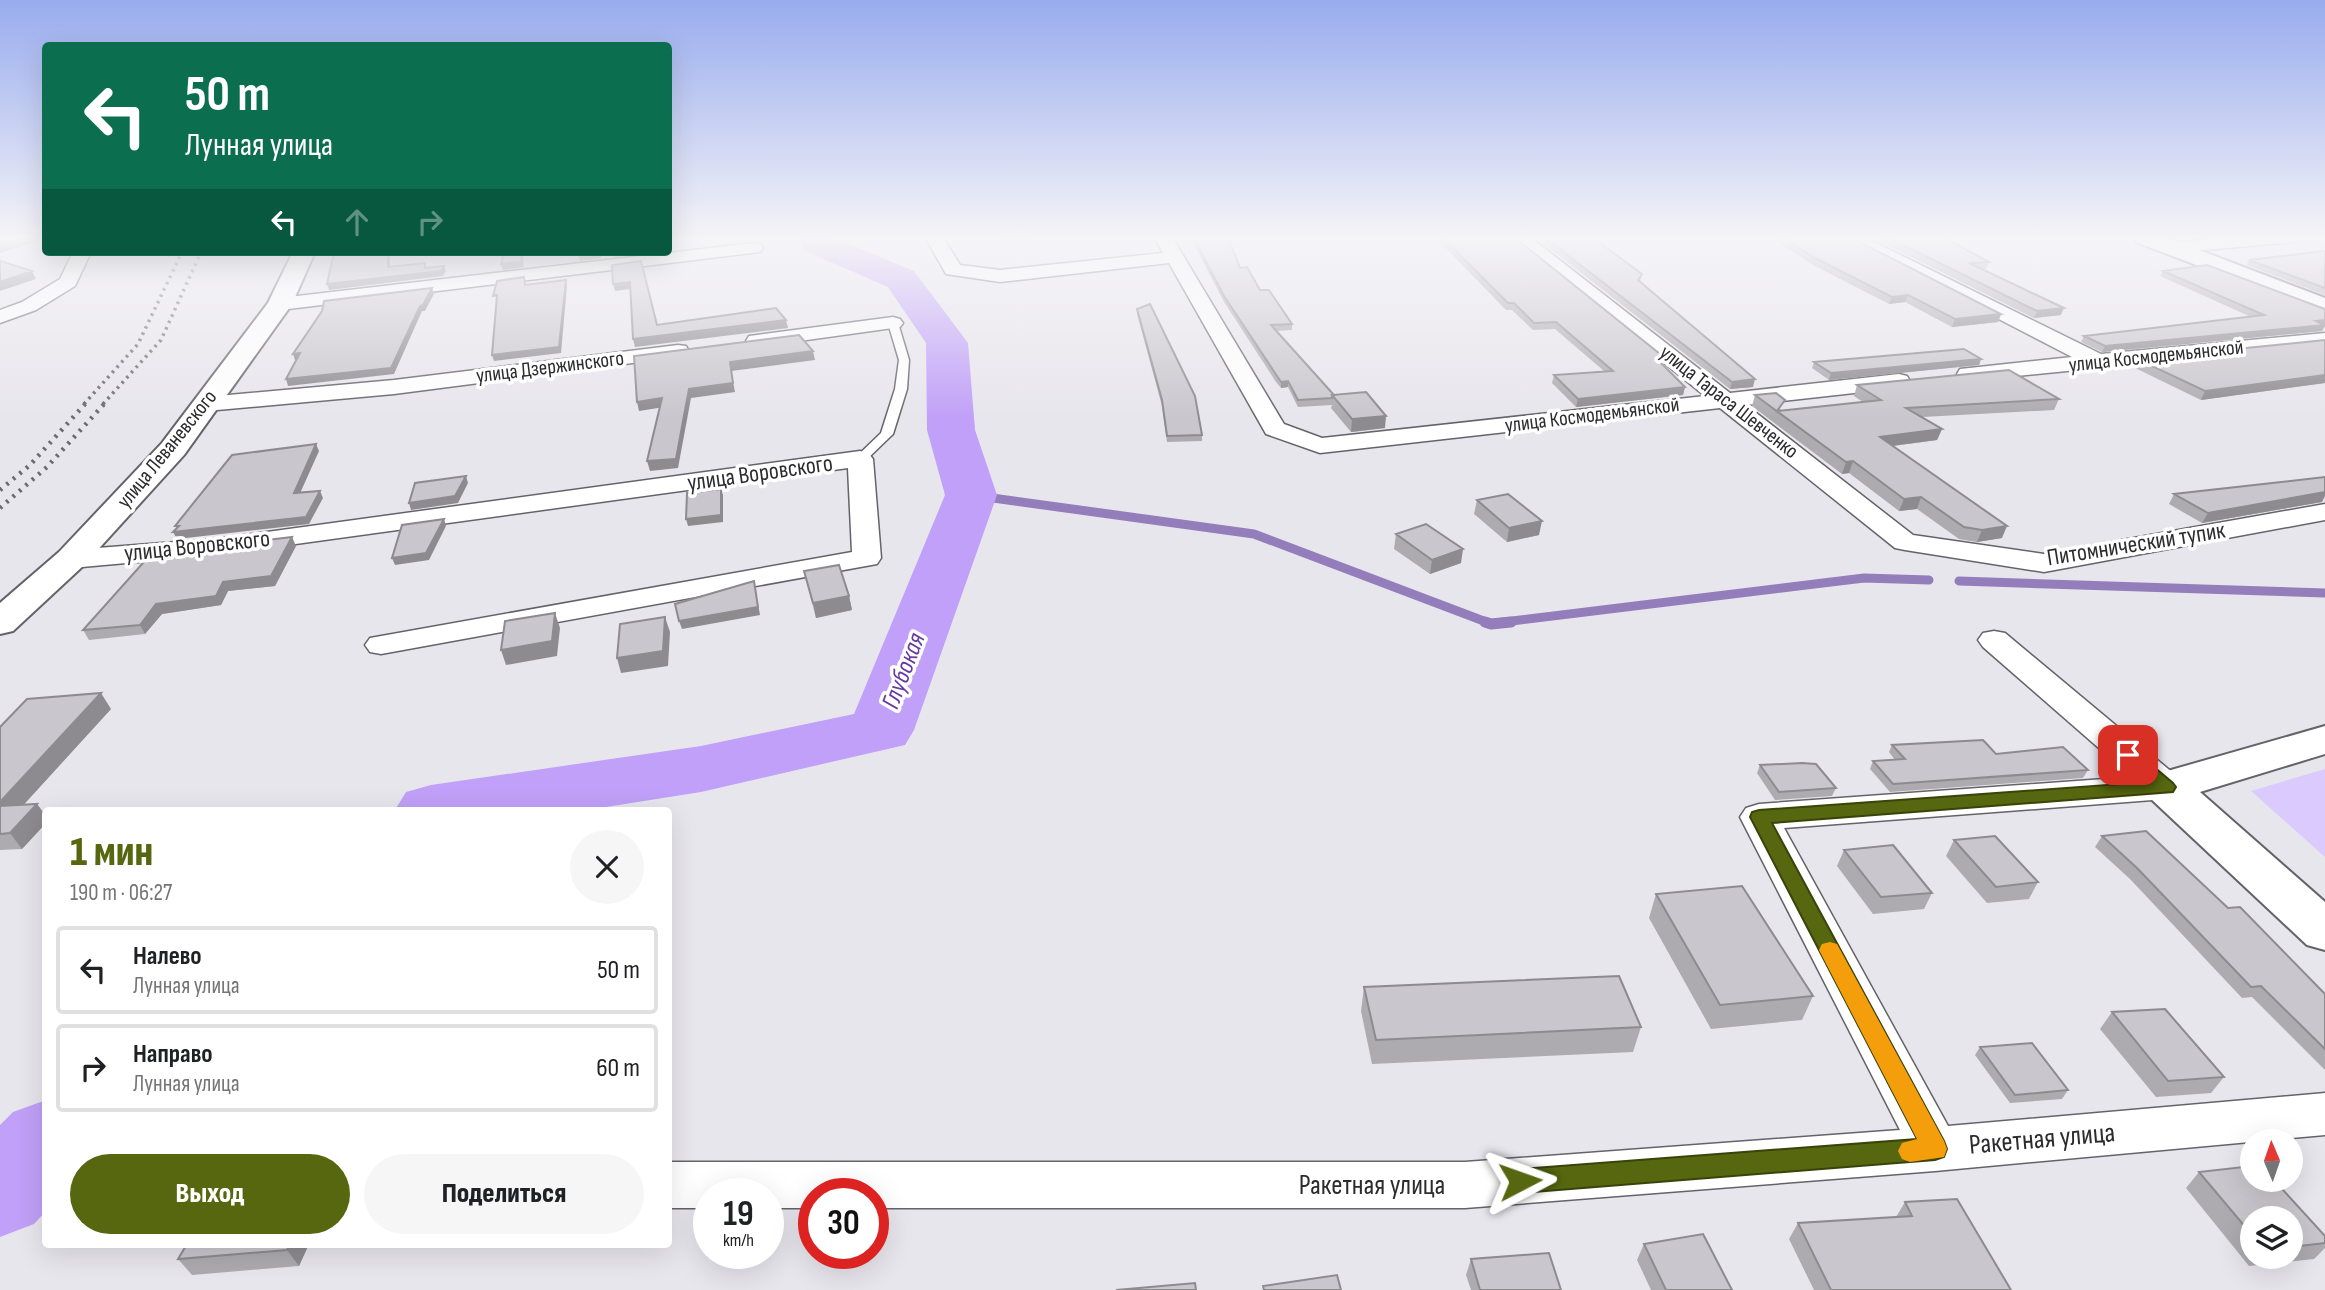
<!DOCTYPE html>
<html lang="ru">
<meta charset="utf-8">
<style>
:root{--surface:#fff;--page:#f6f6f6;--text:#202124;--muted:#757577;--line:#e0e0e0;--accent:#57670f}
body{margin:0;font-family:"Sofia Sans Condensed",sans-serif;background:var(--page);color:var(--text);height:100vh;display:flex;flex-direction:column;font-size:26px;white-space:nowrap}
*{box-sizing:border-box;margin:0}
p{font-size:23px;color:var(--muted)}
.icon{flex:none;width:38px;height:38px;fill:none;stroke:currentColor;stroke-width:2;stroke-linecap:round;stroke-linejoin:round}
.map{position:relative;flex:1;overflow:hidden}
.details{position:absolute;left:42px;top:807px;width:630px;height:441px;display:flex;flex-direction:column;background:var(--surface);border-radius:7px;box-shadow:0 7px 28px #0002}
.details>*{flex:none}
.top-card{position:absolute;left:42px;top:42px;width:630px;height:214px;border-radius:7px;box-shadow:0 7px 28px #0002;background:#0b6e4f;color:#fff;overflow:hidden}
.needle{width:46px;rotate:358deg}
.tools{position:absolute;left:2240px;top:1129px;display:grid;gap:14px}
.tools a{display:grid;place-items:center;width:63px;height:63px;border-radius:50%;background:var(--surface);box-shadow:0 7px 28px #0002;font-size:35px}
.speed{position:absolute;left:693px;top:1178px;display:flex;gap:14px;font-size:35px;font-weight:700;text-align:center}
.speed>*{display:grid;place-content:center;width:91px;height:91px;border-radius:50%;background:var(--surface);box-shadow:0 7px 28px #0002;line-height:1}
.speed small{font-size:18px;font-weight:400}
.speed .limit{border:10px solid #d22;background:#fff;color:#111}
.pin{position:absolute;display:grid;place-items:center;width:60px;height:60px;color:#fff;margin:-30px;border-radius:14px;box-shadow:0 4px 10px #0006}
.me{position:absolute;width:77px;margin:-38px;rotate:86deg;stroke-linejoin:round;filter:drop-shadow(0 0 5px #0008)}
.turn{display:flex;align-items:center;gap:24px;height:147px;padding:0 28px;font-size:32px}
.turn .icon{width:91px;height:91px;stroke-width:2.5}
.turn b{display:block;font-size:49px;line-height:60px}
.lanes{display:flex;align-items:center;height:66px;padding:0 28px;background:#0003;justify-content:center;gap:35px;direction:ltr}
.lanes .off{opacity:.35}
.round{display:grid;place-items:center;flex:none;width:74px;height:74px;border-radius:37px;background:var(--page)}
.summary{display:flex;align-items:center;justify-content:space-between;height:119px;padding:0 28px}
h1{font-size:42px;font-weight:800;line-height:52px;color:var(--accent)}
.primary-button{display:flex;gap:14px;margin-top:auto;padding:14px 28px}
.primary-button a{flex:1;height:80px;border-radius:42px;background:var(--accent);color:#fff;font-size:28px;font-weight:800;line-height:80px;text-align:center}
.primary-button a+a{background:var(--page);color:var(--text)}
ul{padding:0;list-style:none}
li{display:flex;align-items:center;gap:21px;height:88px;margin:0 14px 10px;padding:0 14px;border:4px solid var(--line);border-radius:7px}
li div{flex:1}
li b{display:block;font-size:26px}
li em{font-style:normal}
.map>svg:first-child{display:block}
</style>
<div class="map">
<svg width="2325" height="1290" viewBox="0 0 2325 1290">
<rect width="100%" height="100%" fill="#e8e6ed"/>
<path fill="#dbcafe" d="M2325 769V857L2251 791Z"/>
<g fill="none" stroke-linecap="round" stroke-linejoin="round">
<path stroke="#947dbb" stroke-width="9" d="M971 495 1254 534 1489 623
M1959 581 2325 593
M1496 623 1864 578 1929 580"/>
<path stroke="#947dbb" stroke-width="11" d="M1485 622 1491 624 1511 622"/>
<path fill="#c0a0f8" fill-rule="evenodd" d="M796 237H831L914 271 968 343 975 430 997 495 914 730 905 745 701 792 587 810H395L406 792 431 785 701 746 854 714 945 495 927 430 926 343 888 287 805 251Z
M46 1100V1211L34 1224 0 1237V1125L13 1112Z"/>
<defs>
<path id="service" d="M893 320 898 323 909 360 907 389 893 434 864 462 860 463 854 459 881 433 895 389 899 360 888 323Z"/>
<path id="minor" d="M925 237H943L960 265 1000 270 1163 253 1154 237H1172L1284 424 1322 438 1705 396 1509 237H1530L1730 393 1899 374 1907 376 1910 381 1907 386 1899 388 1746 405 1913 535 2044 554 2325 504V520L2044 572 1905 550 1895 548 1720 408 1320 453 1266 434 1169 263 1000 282 946 274Z
M1840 237H1864L2101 354 2325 333V345L1968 381 1960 379 1957 374 1960 369 2072 357Z
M2230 237H2303L2294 242 2172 253 2163 248 2172 243Z
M754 243 760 244 763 248 760 252 280 310 273 308 270 304 273 300 280 298Z
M73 252H91L75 286 36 310 0 323V310L22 302 60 279Z
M893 317 900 319 903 323 900 327 757 347 749 346 746 341 749 336 757 335Z
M678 345 686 346 689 351 686 356 394 394 206 411 198 409 194 404 198 399 206 397 394 380Z
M860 451 869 454 873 459 881 558 877 564 381 654 370 652 365 645 370 638 852 552 848 468 215 555 71 568 61 565 57 559 61 553 71 550 215 539Z
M1994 631 2005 633 2179 778 2184 787 2179 796 2166 799 1784 828 1948 1126 2325 1093V1135L1935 1171 1465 1208H873V1194H814V1208H768V1194H709V1208H668V1162H1465L1900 1130 1740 817 1746 808 1759 804 2132 777 1983 647 1978 640 1983 633Z"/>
<path id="tertiary" d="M293 252H315L292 304 184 455 83 566 13 631 0 634V603L59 552 162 443 268 303Z
M2325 726V754L2200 792 2325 902V950L2307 945 2150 798 2144 787 2150 776Z"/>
<path id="secondary" d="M2133 237H2165L2325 298V314L2136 242Z"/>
</defs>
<use href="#service" stroke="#656369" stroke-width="3"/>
<use href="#minor" stroke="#656369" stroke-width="3"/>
<use href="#tertiary" stroke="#656369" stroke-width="4"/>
<use href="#secondary" stroke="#656369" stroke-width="4"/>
<use href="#service" fill="#fff" fill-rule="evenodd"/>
<use href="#minor" fill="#fff" fill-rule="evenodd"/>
<use href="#tertiary" fill="#fff" fill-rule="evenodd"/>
<use href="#secondary" fill="#fff" fill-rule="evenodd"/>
<path stroke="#6b6a6e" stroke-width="3.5" stroke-dasharray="2.5 4.5" stroke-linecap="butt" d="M84 404 138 344 182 252
M103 404 161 340 201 252"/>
<path stroke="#6b6a6e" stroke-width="4.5" stroke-dasharray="2.5 6" stroke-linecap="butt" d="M0 490 30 465 86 403
M0 508 47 467 105 403"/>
</g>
<path fill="#adaab0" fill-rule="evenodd" d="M999 237H1034V241L1001 243Z
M1190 237H1228L1240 268 1292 324V330L1276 331 1334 395 1385 428 1351 432 1331 408 1332 405 1298 407 1288 387 1281 388 1276 382 1224 302Z
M1435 237H1514L1660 354 1659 361 1685 387 1683 395 1576 407 1552 383 1554 375 1604 371 1555 329 1533 330 1512 310H1506Z
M1535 237H1592L1642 274 1640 282 1753 387 1730 389Z
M1770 237H1850L2001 314 1998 322 1952 327 1905 302 1889 304 1813 265Z
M1871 237H1943L1989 262 1986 269 1983 270 2061 315 2034 318Z
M2325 251V295L2247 265 2249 260Z
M2163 271 2322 331 2102 352 2081 342 2084 336 2251 317 2160 276Z
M1137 309 1202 435V441L1167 442 1162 406 1137 314Z
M2325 340V383L2201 400 2133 367 2137 359Z
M1981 359 1979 365 1829 380 1812 368 1814 362Z
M1857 385 2059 399 2054 410 1922 417 1942 429 1937 440 1893 446 2002 538 1977 542 1959 539 1917 509 1899 511 1849 473 1842 474 1752 406 1755 395 1782 410 1863 402 1854 396Z
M2174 494 2322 502 2202 523 2169 504Z
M1477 500 1539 535 1507 542 1474 514Z
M1396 534 1461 563 1430 574 1394 549Z
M296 546 275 586 228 591 221 605 162 614 145 634 89 640 83 630Z
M804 571 849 596 852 610 816 618Z
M111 709 23 805 37 804 46 816V823L22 849 0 850V727Z
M1892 745 1996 754 2088 770 2083 778 1890 792 1870 769 1873 761 1895 760 1889 752Z
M1760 765 1836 788 1832 796 1775 800 1757 773Z
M2102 836 2228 908 2325 994V1070L2252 997 2242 998 2130 879 2095 847Z
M1954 840 2038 882 2029 899 1987 903 1946 856Z
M1844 850 1932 893 1924 909 1873 914 1837 866Z
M1656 894 1813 996 1802 1020 1711 1029 1649 918Z
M1364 987 1641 1027 1633 1052 1372 1064 1361 1011Z
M2112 1012 2224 1077 2211 1093 2156 1097 2100 1029Z
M1980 1047 2068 1090 2062 1099 2010 1103 1975 1055Z
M2252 1166V1180H2274L2325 1236V1248L2314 1259 2249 1266 2186 1188 2199 1172ZM2252 1218H2291V1256H2252Z
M1905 1202 2011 1290H1814L1789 1239 1798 1223 1896 1217Z
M309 1244 299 1266 192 1275 178 1259Z
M1644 1244 1732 1290H1651L1637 1260Z
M1471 1259 1561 1290H1471L1466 1275Z"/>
<path fill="#8d8b90" d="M24 237H46V239L0 253V245Z
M388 252H390V273L388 267Z
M521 252H522L524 267 503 270 501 264Z
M603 252 601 258 580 261 578 255Z
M613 252H639V254L614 257Z
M425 263 427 268 444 266 446 271 443 276 329 290 327 284 425 268Z
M32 271 36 279 0 291V282Z
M566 280 567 286 561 353 494 361 492 355Z
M630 282 631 289 615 291 613 284Z
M432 288 434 294 425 311H422L394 374 288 386 286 379 420 306Z
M1908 295 1905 302 1889 304 1892 297Z
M2064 308 2061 315 2034 318 2037 311Z
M2001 314 1998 322 1952 327 1955 319Z
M786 320 788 328 635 347 633 339Z
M2325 320V326L2322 331 2102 352 2105 346Z
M813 351 815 360 731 371 735 392 691 398 678 468 650 471 647 461 689 389 730 362Z
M300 353 303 359 295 360 293 354Z
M1981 359 1979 365 1829 380 1831 373Z
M2325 375V383L2201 400 2205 391Z
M1755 379 1753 387 1730 389 1732 382Z
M1288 381V387L1281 388V382Z
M1685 387 1683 395 1576 407 1578 399Z
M662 398 664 407 639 411 637 402Z
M1386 416 1385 428 1351 432 1352 419Z
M1942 429 1937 440 1876 448 1880 437Z
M316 444 319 451 297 500 294 493Z
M1853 461 1849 473 1842 474 1846 462Z
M466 476 468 483 458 503 411 510 409 503Z
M721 489 723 495V522L688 526 686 519Z
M320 491 323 498 309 524 177 539 173 532Z
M2325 492V496L2322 502 2202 523 2208 513Z
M1921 497 1917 509 1899 511 1904 499Z
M444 519 446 526 429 560 395 565 392 558Z
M1542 521 1539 535 1507 542 1509 528Z
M2007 526 2002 538 1977 542 1982 530Z
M292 537 296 546 275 586 228 591 221 605 162 614 145 634 140 625 156 604 223 582Z
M1463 549 1461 563 1430 574 1432 560Z
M754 581 760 615 682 629 679 621Z
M849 596 852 610 816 618 813 603Z
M555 613 560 628 557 656 506 665 501 650Z
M665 617 670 632 668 666 621 673 617 658Z
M101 693 111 709 8 822 0 812V802Z
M37 804 46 816V823L22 849 10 833Z
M290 1244H309L299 1266 287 1250Z"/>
<path fill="#c9c6cd" stroke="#8d8b90" stroke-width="2" d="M0 237H24L0 245Z
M1193 237H1228L1240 268 1247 267 1260 290H1269L1292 324 1271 325 1334 395H1332V398L1298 400 1288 381 1281 382 1224 296Z
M1442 237H1514L1660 354 1657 359 1685 387 1578 399 1554 375 1613 371 1556 322 1534 323 1514 303H1508Z
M1544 237H1592L1642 274 1638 280 1755 379 1732 382Z
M1782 237H1850L2001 314 1955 319 1908 295 1892 297 1815 258Z
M1887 237H1943L1989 262 1969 263 2064 308 2037 311Z
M2325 251V288L2249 260Z
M334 252H388V267L425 263V268L444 266 441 271 327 284Z
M504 252H521L522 262 501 264Z
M577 252H600L578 255Z
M0 261 32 271 0 282Z
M641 261 657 325 776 308 786 320 633 339 630 282 613 284 612 265Z
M2207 265 2325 309V320L2316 321 2325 325 2105 346 2084 336 2264 315 2163 271Z
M524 277 525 285 566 280 559 347 492 355 497 295 493 296 497 281Z
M432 288 423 305 420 306 391 368 286 379 300 353 293 354 322 311 324 301Z
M1150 304 1195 396 1202 435 1167 436 1162 400 1137 309Z
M799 335 813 351 730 362 733 383 689 389 676 459 647 461 662 398 637 402 634 356Z
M2325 340V375L2205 391 2137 359Z
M1964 349 1981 359 1831 373 1814 362Z
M2009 370 2059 399 1906 408 1942 429 1880 437 2007 526 1982 530 1964 527 1921 497 1904 499 1853 461 1846 462 1755 395 1776 393 1785 400 1777 411 1881 400 1857 385Z
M1366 392 1386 416 1352 419 1332 395Z
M316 444 294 493 320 491 306 517 173 532 179 526H175L232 455Z
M466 476 455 496 409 503 415 483Z
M2325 477V492L2208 513 2174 494Z
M721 489V515L686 519 687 493Z
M1508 494 1542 521 1509 528 1477 500Z
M444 519 426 553 392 558 402 525Z
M1426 524 1463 549 1432 560 1396 534Z
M292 537 271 576 223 582 216 596 156 604 140 625 83 630 151 554Z
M839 565 849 596 813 603 804 571Z
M754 581 758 607 679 621 675 604Z
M555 613 552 641 501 650 505 621Z
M665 617 663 651 617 658 620 624Z
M101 693 0 802V727L27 699Z
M1983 740 1996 754 2063 747 2088 770 1893 784 1873 761 1905 759 1892 745Z
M1802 763 1816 764 1836 788 1779 792 1760 765Z
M37 804 10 833 0 834V806Z
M2146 831 2228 908 2240 907 2325 994V1049L2261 986 2251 987 2137 868 2102 836Z
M1995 836 2038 882 1996 887 1954 840Z
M1893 845 1932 893 1881 897 1844 850Z
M1742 886 1813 996 1720 1005 1656 894Z
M1619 976 1641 1027 1376 1040 1364 987Z
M2165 1009 2224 1077 2168 1081 2112 1012Z
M2032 1043 2068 1090 2015 1095 1980 1047Z
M2252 1166V1180H2274L2325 1236V1243L2291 1247V1218H2252V1235L2199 1172Z
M1957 1199 2011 1290H1831L1798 1223 1912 1216 1905 1202Z
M1703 1234 1732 1290H1666L1644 1244Z
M187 1244H290L287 1250 178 1259Z
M1549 1253 1561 1290H1480L1471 1259Z
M1337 1275 1341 1290H1264L1263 1286Z
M1195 1283 1196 1290H1116Z"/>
<linearGradient id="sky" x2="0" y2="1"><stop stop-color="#98acee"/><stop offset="0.57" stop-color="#f5f4f7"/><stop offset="1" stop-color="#f5f4f7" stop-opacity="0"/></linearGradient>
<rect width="2325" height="418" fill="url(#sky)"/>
<path fill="#57670f" stroke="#39430a" stroke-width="2" d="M2128 749 2134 750 2173 783 2176 787 2173 792 1772 823 1944 1141 1947 1149 1944 1157 1935 1160 1520 1193 1512 1189 1508 1181 1512 1173 1520 1169 1917 1139 1750 817 1752 812 1759 810 2149 782 2119 755Z"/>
<path fill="#f59e0b" d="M1830 942 1837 944 1944 1141 1947 1149 1944 1157 1910 1162 1902 1159 1898 1151 1902 1143 1917 1139 1819 950 1822 944Z"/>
<g text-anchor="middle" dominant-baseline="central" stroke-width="7" stroke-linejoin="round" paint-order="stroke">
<g font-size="21" fill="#2c2b2e" stroke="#fff">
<text transform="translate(2156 356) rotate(-6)">улица Космодемьянской</text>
<text transform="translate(550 367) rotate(-7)">улица Дзержинского</text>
<text transform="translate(1729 402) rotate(38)">улица Тараса Шевченко</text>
<text transform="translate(1592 415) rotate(-7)">улица Космодемьянской</text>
<text transform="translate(167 449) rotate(-51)">улица Леваневского</text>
</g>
<g font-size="24" fill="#2c2b2e" stroke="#fff">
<text transform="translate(760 473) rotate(-8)">улица Воровского</text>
<text transform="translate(2136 544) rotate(-9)">Питомнический тупик</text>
<text transform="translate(197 546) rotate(-6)">улица Воровского</text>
</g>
<g font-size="26" font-style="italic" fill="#663a9f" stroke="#fff">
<text transform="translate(904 671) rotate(-69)">Глубокая</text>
</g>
<g font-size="28" fill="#2c2b2e" stroke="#fff">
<text transform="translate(2042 1139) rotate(-5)">Ракетная улица</text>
<text x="1372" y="1185">Ракетная улица</text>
</g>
</g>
</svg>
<div class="tools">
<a><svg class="needle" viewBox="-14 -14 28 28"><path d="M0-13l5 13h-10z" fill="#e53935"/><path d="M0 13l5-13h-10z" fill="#757577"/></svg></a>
<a><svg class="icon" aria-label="layers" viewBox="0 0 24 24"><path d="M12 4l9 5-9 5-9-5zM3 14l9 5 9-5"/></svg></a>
</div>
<div class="speed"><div>19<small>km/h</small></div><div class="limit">30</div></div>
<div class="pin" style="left:2128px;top:755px;background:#d93025"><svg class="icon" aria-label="arrive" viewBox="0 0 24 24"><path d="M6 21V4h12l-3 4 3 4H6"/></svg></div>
<svg class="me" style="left:1520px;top:1181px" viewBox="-20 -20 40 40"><path d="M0-17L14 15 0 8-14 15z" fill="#57670f" stroke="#fff" stroke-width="4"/></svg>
<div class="top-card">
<div class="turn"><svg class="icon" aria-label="left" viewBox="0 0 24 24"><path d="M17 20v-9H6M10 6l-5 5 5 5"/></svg><div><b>50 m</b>Лунная улица</div></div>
<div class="lanes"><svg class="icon" aria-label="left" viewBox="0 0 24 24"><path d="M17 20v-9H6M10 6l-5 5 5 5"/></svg><svg class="icon off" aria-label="ahead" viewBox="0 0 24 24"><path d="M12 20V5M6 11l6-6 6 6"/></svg><svg class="icon off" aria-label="right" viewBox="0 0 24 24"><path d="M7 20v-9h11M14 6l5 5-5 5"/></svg></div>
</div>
<section class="details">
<div class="summary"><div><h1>1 мин</h1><p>190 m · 06:27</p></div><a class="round"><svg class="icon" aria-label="close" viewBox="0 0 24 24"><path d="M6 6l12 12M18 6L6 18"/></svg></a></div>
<ul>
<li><svg class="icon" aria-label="left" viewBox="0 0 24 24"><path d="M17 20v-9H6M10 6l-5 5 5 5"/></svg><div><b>Налево</b><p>Лунная улица</p></div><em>50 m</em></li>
<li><svg class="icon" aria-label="right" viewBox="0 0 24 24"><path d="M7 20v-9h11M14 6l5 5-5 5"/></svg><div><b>Направо</b><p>Лунная улица</p></div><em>60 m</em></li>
</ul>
<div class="primary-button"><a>Выход</a><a>Поделиться</a></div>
</section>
</div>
